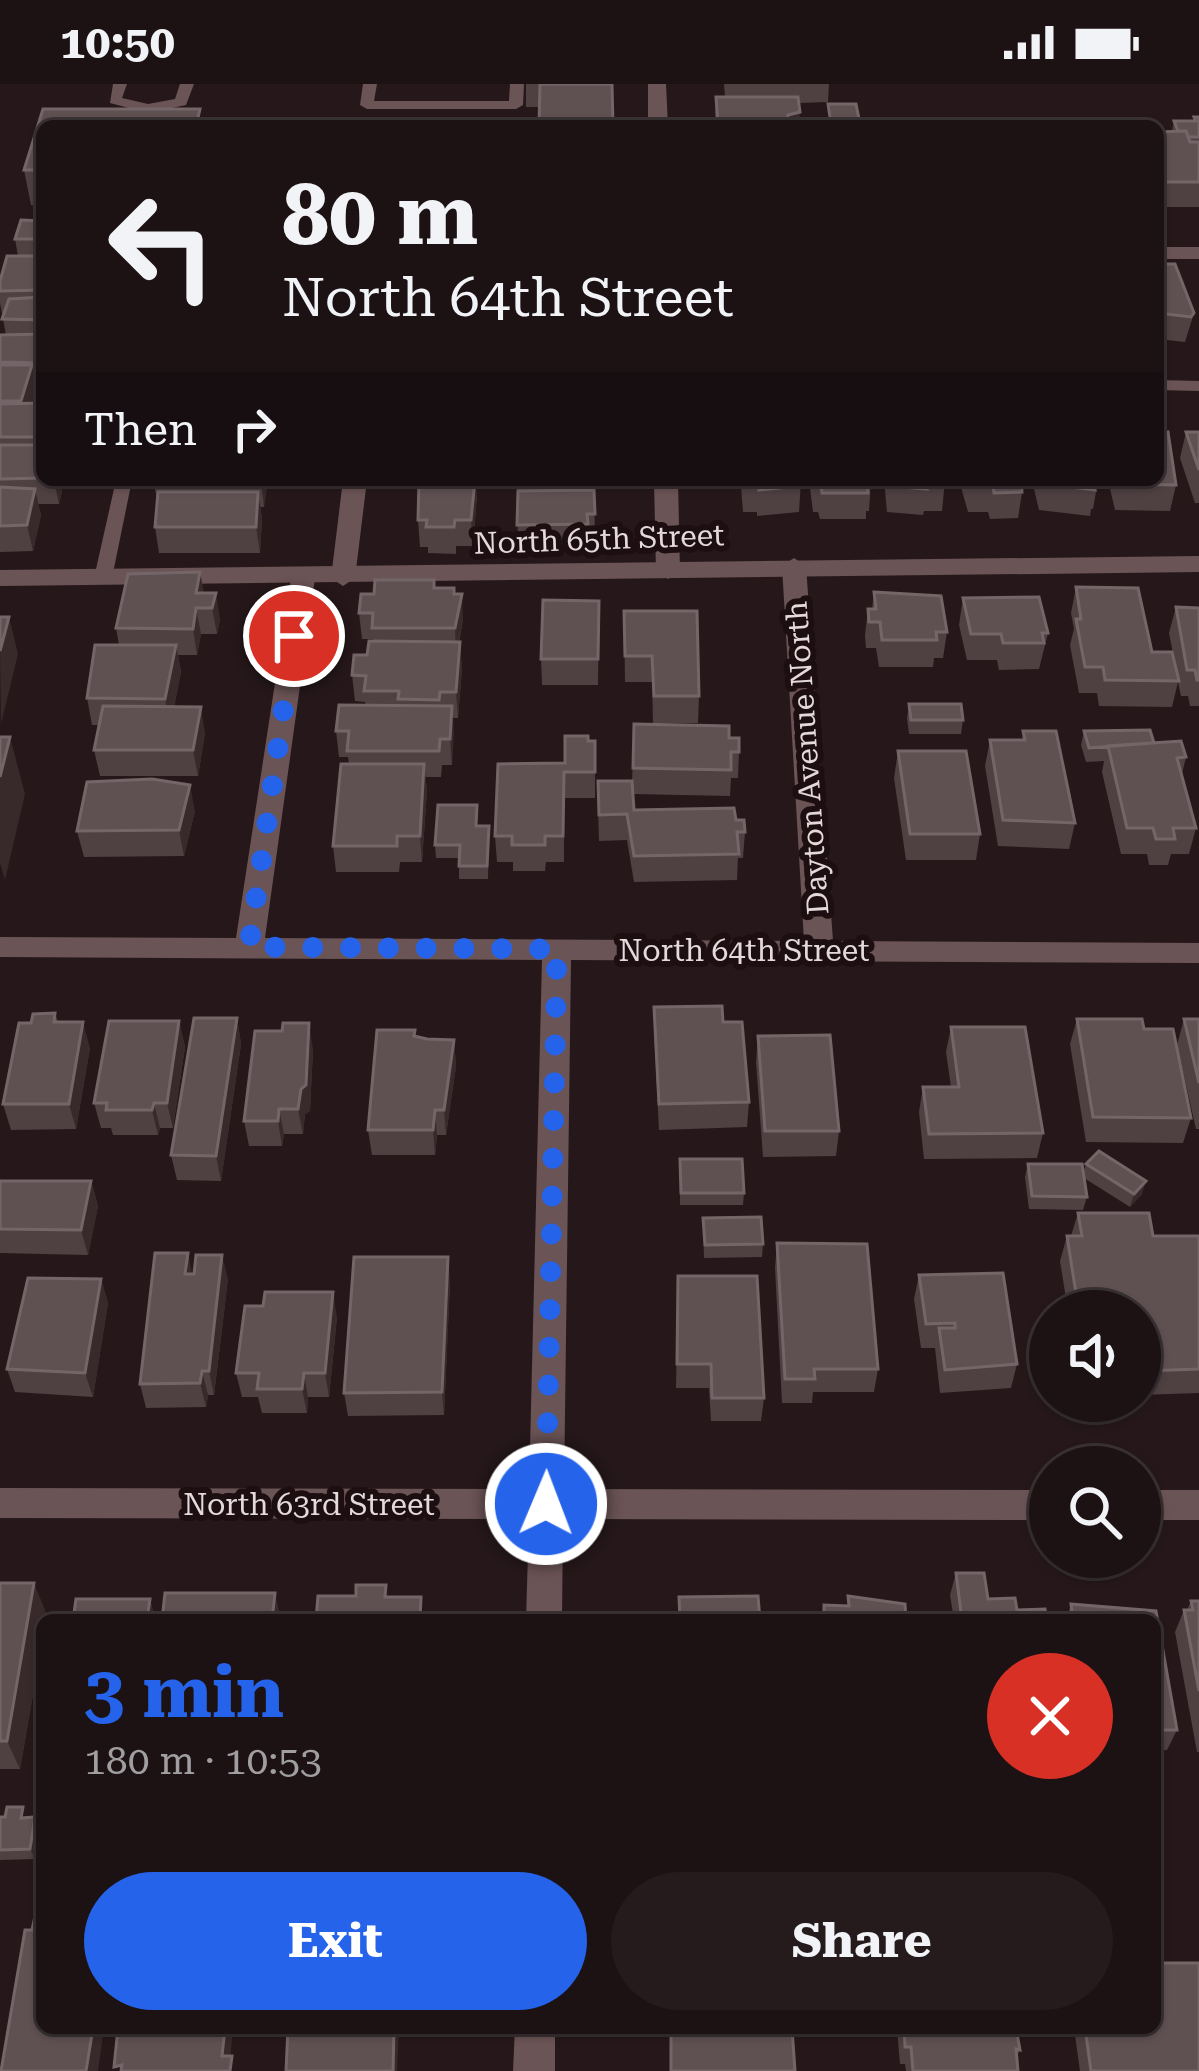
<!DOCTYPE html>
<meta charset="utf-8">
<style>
:root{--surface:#1c1214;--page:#251b1d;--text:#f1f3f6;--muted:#a09ea0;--line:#3a3234;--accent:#2563eb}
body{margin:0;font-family:"Roboto Serif",serif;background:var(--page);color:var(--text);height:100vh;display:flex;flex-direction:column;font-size:45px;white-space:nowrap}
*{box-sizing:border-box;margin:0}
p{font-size:39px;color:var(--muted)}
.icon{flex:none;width:66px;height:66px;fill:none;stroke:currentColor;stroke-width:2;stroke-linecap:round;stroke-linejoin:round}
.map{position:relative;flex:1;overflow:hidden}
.details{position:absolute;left:36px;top:1530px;width:1125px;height:420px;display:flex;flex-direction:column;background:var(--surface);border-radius:18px;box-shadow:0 3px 9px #0004,0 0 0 3px var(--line)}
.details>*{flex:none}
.hud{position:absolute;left:36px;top:36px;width:1128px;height:366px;border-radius:18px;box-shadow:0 3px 9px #0004,0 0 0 3px var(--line);background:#1c1214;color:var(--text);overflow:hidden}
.fabs{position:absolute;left:1029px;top:1206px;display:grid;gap:24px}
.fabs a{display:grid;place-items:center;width:132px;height:132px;border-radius:50%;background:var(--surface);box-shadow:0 3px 9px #0004,0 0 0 3px var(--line);font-size:60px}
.pin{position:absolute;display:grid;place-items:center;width:102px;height:102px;color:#fff;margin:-51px;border:6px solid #fff;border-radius:50%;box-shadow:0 3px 12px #0007}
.me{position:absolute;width:132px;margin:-66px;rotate:1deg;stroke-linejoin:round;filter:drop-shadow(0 0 9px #0008)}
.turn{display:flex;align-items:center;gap:42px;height:252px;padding:0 48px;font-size:54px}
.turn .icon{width:156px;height:156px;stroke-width:2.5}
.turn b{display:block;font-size:84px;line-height:102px}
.then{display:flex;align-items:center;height:114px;padding:0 48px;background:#0003;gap:24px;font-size:45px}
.round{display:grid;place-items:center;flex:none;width:126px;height:126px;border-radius:63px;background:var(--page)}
.headline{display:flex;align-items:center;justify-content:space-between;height:204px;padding:0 48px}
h1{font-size:72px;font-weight:700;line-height:90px;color:var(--accent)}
.primary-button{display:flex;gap:24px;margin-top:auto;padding:24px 48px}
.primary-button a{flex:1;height:138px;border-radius:72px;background:var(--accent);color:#fff;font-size:48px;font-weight:700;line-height:138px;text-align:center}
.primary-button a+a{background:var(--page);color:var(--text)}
.status{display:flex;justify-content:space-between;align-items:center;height:84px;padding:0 60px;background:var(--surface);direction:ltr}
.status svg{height:33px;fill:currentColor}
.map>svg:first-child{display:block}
</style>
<div class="status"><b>10:50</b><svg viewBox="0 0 49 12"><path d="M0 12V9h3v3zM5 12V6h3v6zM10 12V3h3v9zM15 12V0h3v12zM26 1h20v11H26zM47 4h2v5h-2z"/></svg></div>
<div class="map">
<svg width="1199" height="1987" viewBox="0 0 1199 1987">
<rect width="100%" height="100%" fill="#26181a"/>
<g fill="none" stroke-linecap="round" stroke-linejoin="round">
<path fill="#6b5456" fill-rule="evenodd" d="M113 0H127L122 14 148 20 175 15 180 0H194L186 21 148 29 110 19Z
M363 0H377L374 17H509L510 0H524L523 21 516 25H367L360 21Z
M1158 296 1199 297V307L1158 306Z
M116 396H132L112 494 103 499 94 494Z"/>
<path fill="#6b5456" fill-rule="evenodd" d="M648 0H666L668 42H648Z
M1158 163H1199V175H1158Z
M343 396H367L355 494 343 502 331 494Z
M654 396H678L680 487 668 495 656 487Z
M794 474 806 482 833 857 1199 859V879L571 876 564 1405 1050 1406V1436L563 1435 562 1536H526L529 1435 0 1434V1404L529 1405 542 876 0 873V853L236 854 291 494 303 486 315 494 265 854 804 857 782 482Z
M1140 1406H1199V1436H1140Z
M515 1944H555V1987H513Z"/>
<path fill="#6b5456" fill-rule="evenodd" d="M1199 472V488L0 502V486Z"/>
</g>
<path fill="#4f4042" d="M526 0H612L539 23H526Z
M724 0H829L828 18 799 19V42H715L716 13H725Z
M1194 33H1199V123H1161L1158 116V48L1172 47 1174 37H1193Z
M42 42V121H31L24 86Z
M42 137V305L37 304 34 319H42V396H60L62 407 59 420H38L41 431 33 467 0 468V278L6 251 0 219V197L18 172 15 155Z
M1158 180 1194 229 1185 258 1158 255Z
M1186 348H1199V419H1195L1180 374Z
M153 396H267L264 423H260L262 434 260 469H159L155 443 157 415Z
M517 396H589V406H594L595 456H588V466L518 467Z
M738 396H801L799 428 757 432V428H743L741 402H737Z
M809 396H871L869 427H866V435H820L818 428H813Z
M884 396H945L942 427H924L923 431 887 428Z
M959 396H1024L1018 434 990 435 988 428H968Z
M1032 396H1098L1093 425H1091L1090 432 1039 426Z
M1108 396H1158L1176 401 1170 427 1115 426Z
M477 410 473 462H456V470L428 469V463H420L418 436Z
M1076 503 1152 568 1176 584 1169 549 1176 523 1199 524V622H1190L1188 612H1181L1178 598 1172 623 1099 622 1097 609H1079L1070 561 1074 545 1071 529Z
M435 504 455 510 463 536 459 558 462 584 458 634H453L452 681H442L441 693H425L427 706 422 778H400L399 788H336L333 762 349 680 348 673H339L336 647 366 621 365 618 355 617 352 591 367 571 373 557V555H362L359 529 374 510Z
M874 508 947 548 943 574H934L933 583H879L876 564H866L865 551 868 525H872Z
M204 509 220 535 217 550H201L197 571H178L181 588 174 623 205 649 198 692H100L94 666 99 641H92L87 614 119 561 116 544Z
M963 514 1048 549 1039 585 999 586 997 576H967L959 541Z
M599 517 598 601H542L541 575Z
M624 527 699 612 698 639H653L652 598H625Z
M909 620 963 636 961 650H909L907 634Z
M634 640 729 654 739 668 738 694H731L730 712 633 710 634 726 736 736 745 748 743 774H738L737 796 634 798 627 756 599 757 598 723 632 699Z
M1023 647 1075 739 1069 765 998 762 985 682 990 656H1022Z
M1084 647 1154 659 1186 673 1182 690 1196 744 1189 770H1171L1168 781H1149L1147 770H1121L1102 688 1104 677 1086 678 1081 661Z
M588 657H595V714H564V778H546L545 787H513V778H497L495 752Z
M898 667 980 750 976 776H906L894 694Z
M195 727 184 772 84 773 77 747Z
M477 742 489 756 488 795H459V774H436L435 761Z
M654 923 723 938 749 1018 747 1043 659 1046 654 948Z
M55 929 58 938 90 964 76 1045 11 1046 3 1020 31 939Z
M237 934 241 960 221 1097 177 1096 171 1071Z
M1077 935 1144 945 1191 1034 1183 1059 1086 1058 1070 960Z
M1184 935H1199V1045H1196L1177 961Z
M179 937 185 963 173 1044H160L158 1051H113L111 1044H101L94 1019Z
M951 943 1043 1049 1037 1074 924 1075 919 1028 923 1003H951L946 968Z
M415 952 427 955 454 956 456 982 446 1051H437L435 1071H372L368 1046Z
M758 952 839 1047 836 1072 763 1073 756 978Z
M313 965 310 1027 305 1030 303 1050H284L282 1062H249L244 1037Z
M680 1075 744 1109 743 1121H680Z
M1028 1080 1083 1090 1086 1080 1142 1110 1130 1123 1084 1094 1087 1113 1083 1126 1029 1125 1025 1093Z
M0 1097H91L98 1122 88 1171 0 1169Z
M1078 1129 1153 1152H1199V1309L1140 1311V1227H1068L1060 1177 1067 1152H1071Z
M703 1134 763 1160 762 1173 704 1174Z
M777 1159 878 1285 874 1308H813L812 1319H782L775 1184Z
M192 1190 228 1195 214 1311H208L206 1323 146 1324 140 1300Z
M919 1191 1017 1280 1011 1304 940 1309 935 1264H921L914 1215Z
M678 1192 764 1314 761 1337H711L709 1304H676Z
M101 1195 108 1219 93 1313 15 1308 7 1285Z
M450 1198 444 1331 348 1332 344 1309Z
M263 1222 337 1233 329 1313H308L307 1329H262L258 1313H242L236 1289Z
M956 1489 988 1515 1046 1536H954L950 1511Z
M0 1499 47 1531 46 1536H42V1559L20 1685H0Z
M1191 1517H1199V1668H1197L1175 1548 1184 1526H1187Z
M1071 1520 1156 1527 1177 1646 1167 1666H1155V1536H1066Z
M0 1733H28L40 1743 35 1775 0 1776Z
M897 1944H1017L1020 1966 1016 1974 1018 1987H906L905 1980H900Z
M1074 1944H1155L1199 1987H1080Z"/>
<path fill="#38292b" d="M800 28 799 42H788V31Z
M32 281 37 306 27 342 21 317Z
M54 396H60L62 407 59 420Z
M261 396H267L268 400 264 423Z
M475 396 477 410 473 462 471 436Z
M35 405 41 431 33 467 27 441Z
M258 408 262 434 260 469 256 443Z
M200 488 205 514 196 509Z
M216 509 220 535 217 550 212 524Z
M462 510 463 536 456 570 455 544Z
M196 524 201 550 197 571 193 545Z
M9 533 18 570 1 640 0 567Z
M460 558 462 584 458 634 456 608Z
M176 561 181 588 170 641 165 615Z
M452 622 454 648 452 681 450 655Z
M201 623 205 649 198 692 193 666Z
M10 653 25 710 5 796 0 779V693Z
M424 680 427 706 422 778 420 752Z
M190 701 195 727 184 772 179 746Z
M237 934 241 960 221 1097 216 1072Z
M179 937 185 963 173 1044 167 1019Z
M83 938 90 964 76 1045 69 1020Z
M309 939 313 965 310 1027 305 1030 303 1050 298 1025Z
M454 956 456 982 446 1051 444 1026Z
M154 1019 160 1044 158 1051 152 1026Z
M279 1025 284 1050 282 1062 278 1037Z
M435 1026 437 1051 435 1071 433 1046Z
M91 1097 98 1122 88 1171 81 1146Z
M1146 1097 1142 1110 1130 1123 1134 1110Z
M188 1169 193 1194 185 1190Z
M222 1171 228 1195 214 1311 209 1287Z
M448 1173 450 1198 444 1331 442 1308Z
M101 1195 108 1219 93 1313 85 1289Z
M333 1208 337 1233 329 1313 325 1289Z
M202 1287 208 1311 206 1323 200 1299Z
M304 1289 308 1313 307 1329 302 1305Z
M34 1499 47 1531 46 1536H42V1559L20 1685 7 1657Z
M275 1509 280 1531V1536H272Z
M150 1515 156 1536H147Z
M35 1733 40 1743 35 1775 30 1765Z
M93 1944H104L98 1987H86Z
M225 1944H233L229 1987 222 1972Z
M394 1944H399L397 1987H393Z"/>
<path fill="#5f5052" stroke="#746668" stroke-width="3" d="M540 0H612L613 42H539Z
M716 13H798L800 28 788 31V37H748L749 42H718Z
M828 20H856L860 40H831Z
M43 25H200L196 42H42V86H24Z
M1194 33H1199V53H1188L1186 47H1178L1174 37H1196Z
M1186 47 1190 58H1199V98H1166L1158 78V48Z
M21 136 42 137V155H15Z
M7 172H42V206L0 207V197Z
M1158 180H1175L1194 229 1191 233 1158 229Z
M42 213V236L2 235 9 215Z
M42 250V279L0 278V251Z
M0 281H32L21 317H0Z
M42 319V353H0V320Z
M1168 348 1176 401 1120 400 1119 396H1158V349Z
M1186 348H1199V386Z
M0 361H42V394L0 395Z
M158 396H261L248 397V402L157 403Z
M419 396H475L471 436H455L454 443H426L427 436H418Z
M517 396H589V397L517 398Z
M744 396H801V402L759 406V402H745Z
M814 396H871L872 401H867L868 409H822L821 402H815Z
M889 396H945L946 401H926L927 405 890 402Z
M970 396H1021L1022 408 994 409 993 402H972Z
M1043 396H1098L1099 399H1093L1095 406 1044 400Z
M0 403 35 405 27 441 0 442Z
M594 406 595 430H587L588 440 517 441 518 407Z
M158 408H258L256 443H155Z
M200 488 196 509H216L212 524H196L193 545 116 544 128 490Z
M375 496H434V504H454V510H462L455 544H372L373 529H359L361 510H374Z
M1076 503 1138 504 1152 568H1172L1179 597 1105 596 1103 583H1085L1076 535H1081Z
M874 508 941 512 947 548H936L937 556H882L880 538H869L868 525H876Z
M1039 513 1048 549H1042L1044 559H1003L1001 550H971L963 514Z
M543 516 599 517 598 575H541Z
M1176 523 1199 524V596H1197L1195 586H1187Z
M624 527H697L699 612H654L652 572H625Z
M0 533H9L0 567Z
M369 557 460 558 456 608H440L439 616 398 615 399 607H364L366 592 352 591 354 571H367Z
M95 561H176L165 615 87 614Z
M909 620H961L963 636H911Z
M339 621 452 622 450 655H440L439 667H347L349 647H336Z
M103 622 201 623 193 666H94Z
M634 640 729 642V654H739V668H731V686L633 684Z
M1150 646 1154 659 1089 664 1084 647Z
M1023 647H1056L1075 739 1003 736 990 656H1025Z
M565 652H588V657H595V688H564L563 752H545V761H512V752H495L498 680 565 679Z
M0 653H10L0 693Z
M1181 657 1186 673 1177 674 1196 744H1173L1175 755H1156L1153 744H1127L1108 662Z
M898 667H966L980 750H910Z
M341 680H424L420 752H397V762H333Z
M152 695 190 701 179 746 77 747 87 698Z
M598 697H632L634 726 734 724 736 736H744L745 748H737L739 770 634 772 627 730 599 731Z
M438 721H477L476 742H489L487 782H459L460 761H435Z
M722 922 723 938H742L749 1018 659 1020 654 923Z
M55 929 54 938H83L69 1020H3L19 939H31L33 930Z
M194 934H237L216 1072 171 1071Z
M1077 935H1142L1144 945H1173L1191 1034 1093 1033Z
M1184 935H1199V999Z
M109 937H179L167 1019H154L152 1026H106L107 1019H94Z
M283 939H309L306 1001 301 1005 298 1025H279L278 1037H244L255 947H282Z
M951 943H1025L1043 1049 929 1050 923 1003H959Z
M377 946H415L414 952 427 955 454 956 444 1026H435L433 1046H368Z
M830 951 839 1047H765L758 952Z
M1099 1067 1146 1097 1134 1110 1086 1080Z
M680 1075H742L744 1109H681Z
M1028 1080H1082L1087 1113 1032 1112Z
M0 1097H91L81 1146 0 1145Z
M1078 1129H1149L1153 1152H1199V1285L1144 1287 1140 1268V1227H1094L1092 1216H1077L1067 1152H1082Z
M761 1133 763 1160 705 1161 703 1134Z
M777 1159 867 1160 878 1285H814L815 1295H785Z
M155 1169H188L185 1190H194L196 1171H222L209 1287H202L200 1299 140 1300Z
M354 1173H448L442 1308 344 1309Z
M1003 1189 1017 1280 945 1286 939 1244H955V1239L926 1240 919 1191Z
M678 1192H757L764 1314H712L711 1280H677Z
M28 1194 101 1195 85 1289 7 1285Z
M265 1208H333L325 1289H304L302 1305H257L259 1289H236L245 1222H263Z
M956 1489H984L988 1515 1015 1514 1017 1526 1045 1525 1046 1536H962Z
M0 1499H34L7 1657H0Z
M356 1501H386L385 1513H421L420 1536H316L318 1512H356Z
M165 1509H275L272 1536H162Z
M758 1512 760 1536H680L679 1513Z
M848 1512 905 1520 906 1536H824V1521L849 1522Z
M76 1515H150L147 1536H73Z
M1191 1517H1199V1607L1184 1526H1193Z
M1071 1520 1156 1527 1177 1646H1155V1536H1073Z
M7 1723H23L21 1734 35 1733 30 1765 0 1766V1733H5Z
M35 1832H42V1944H93L86 1987H1L25 1846H32Z
M1155 1873 1160 1879H1199V1987H1091L1085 1944H1155Z
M118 1944H225L222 1972H232L230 1987H121L122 1981 114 1983Z
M288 1944H394L393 1987H286Z
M671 1944H792L795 1987H671Z
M904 1944H1016L1020 1966 1016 1965 1018 1987H913L911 1963H905Z"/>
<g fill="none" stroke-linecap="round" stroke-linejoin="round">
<path stroke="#2563eb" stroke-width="21" stroke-dasharray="0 37.8" d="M294 552 249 863 557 865 546 1420"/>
</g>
<g text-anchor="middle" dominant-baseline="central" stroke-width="12" stroke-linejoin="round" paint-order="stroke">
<g font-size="30" fill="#e4dadb" stroke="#1d0f11">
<text transform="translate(599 455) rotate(-2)">North 65th Street</text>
<text transform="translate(807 674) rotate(-94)">Dayton Avenue North</text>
<text x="744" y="866">North 64th Street</text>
<text x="309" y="1420">North 63rd Street</text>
</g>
</g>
</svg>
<div class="fabs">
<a><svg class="icon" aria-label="sound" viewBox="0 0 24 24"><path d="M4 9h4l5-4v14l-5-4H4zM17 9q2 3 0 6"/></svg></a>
<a><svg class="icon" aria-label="search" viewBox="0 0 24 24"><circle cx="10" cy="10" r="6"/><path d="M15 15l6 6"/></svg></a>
</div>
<div class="pin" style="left:294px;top:552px;background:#d93025"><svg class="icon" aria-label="arrive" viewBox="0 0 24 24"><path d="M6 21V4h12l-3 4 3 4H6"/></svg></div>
<svg class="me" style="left:546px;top:1420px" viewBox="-20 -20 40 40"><circle r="17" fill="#2563eb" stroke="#fff" stroke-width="3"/><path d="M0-11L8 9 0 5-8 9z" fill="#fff"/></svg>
<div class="hud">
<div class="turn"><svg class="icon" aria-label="left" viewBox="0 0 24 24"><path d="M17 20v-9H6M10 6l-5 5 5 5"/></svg><div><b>80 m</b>North 64th Street</div></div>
<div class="then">Then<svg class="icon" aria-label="right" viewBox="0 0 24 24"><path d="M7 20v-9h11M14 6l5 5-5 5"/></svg></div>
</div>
<section class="details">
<div class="headline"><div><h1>3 min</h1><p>180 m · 10:53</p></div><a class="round" style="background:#d93025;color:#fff"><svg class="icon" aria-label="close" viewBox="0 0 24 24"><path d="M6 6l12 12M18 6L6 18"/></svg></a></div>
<div class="primary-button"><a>Exit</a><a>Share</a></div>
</section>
</div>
